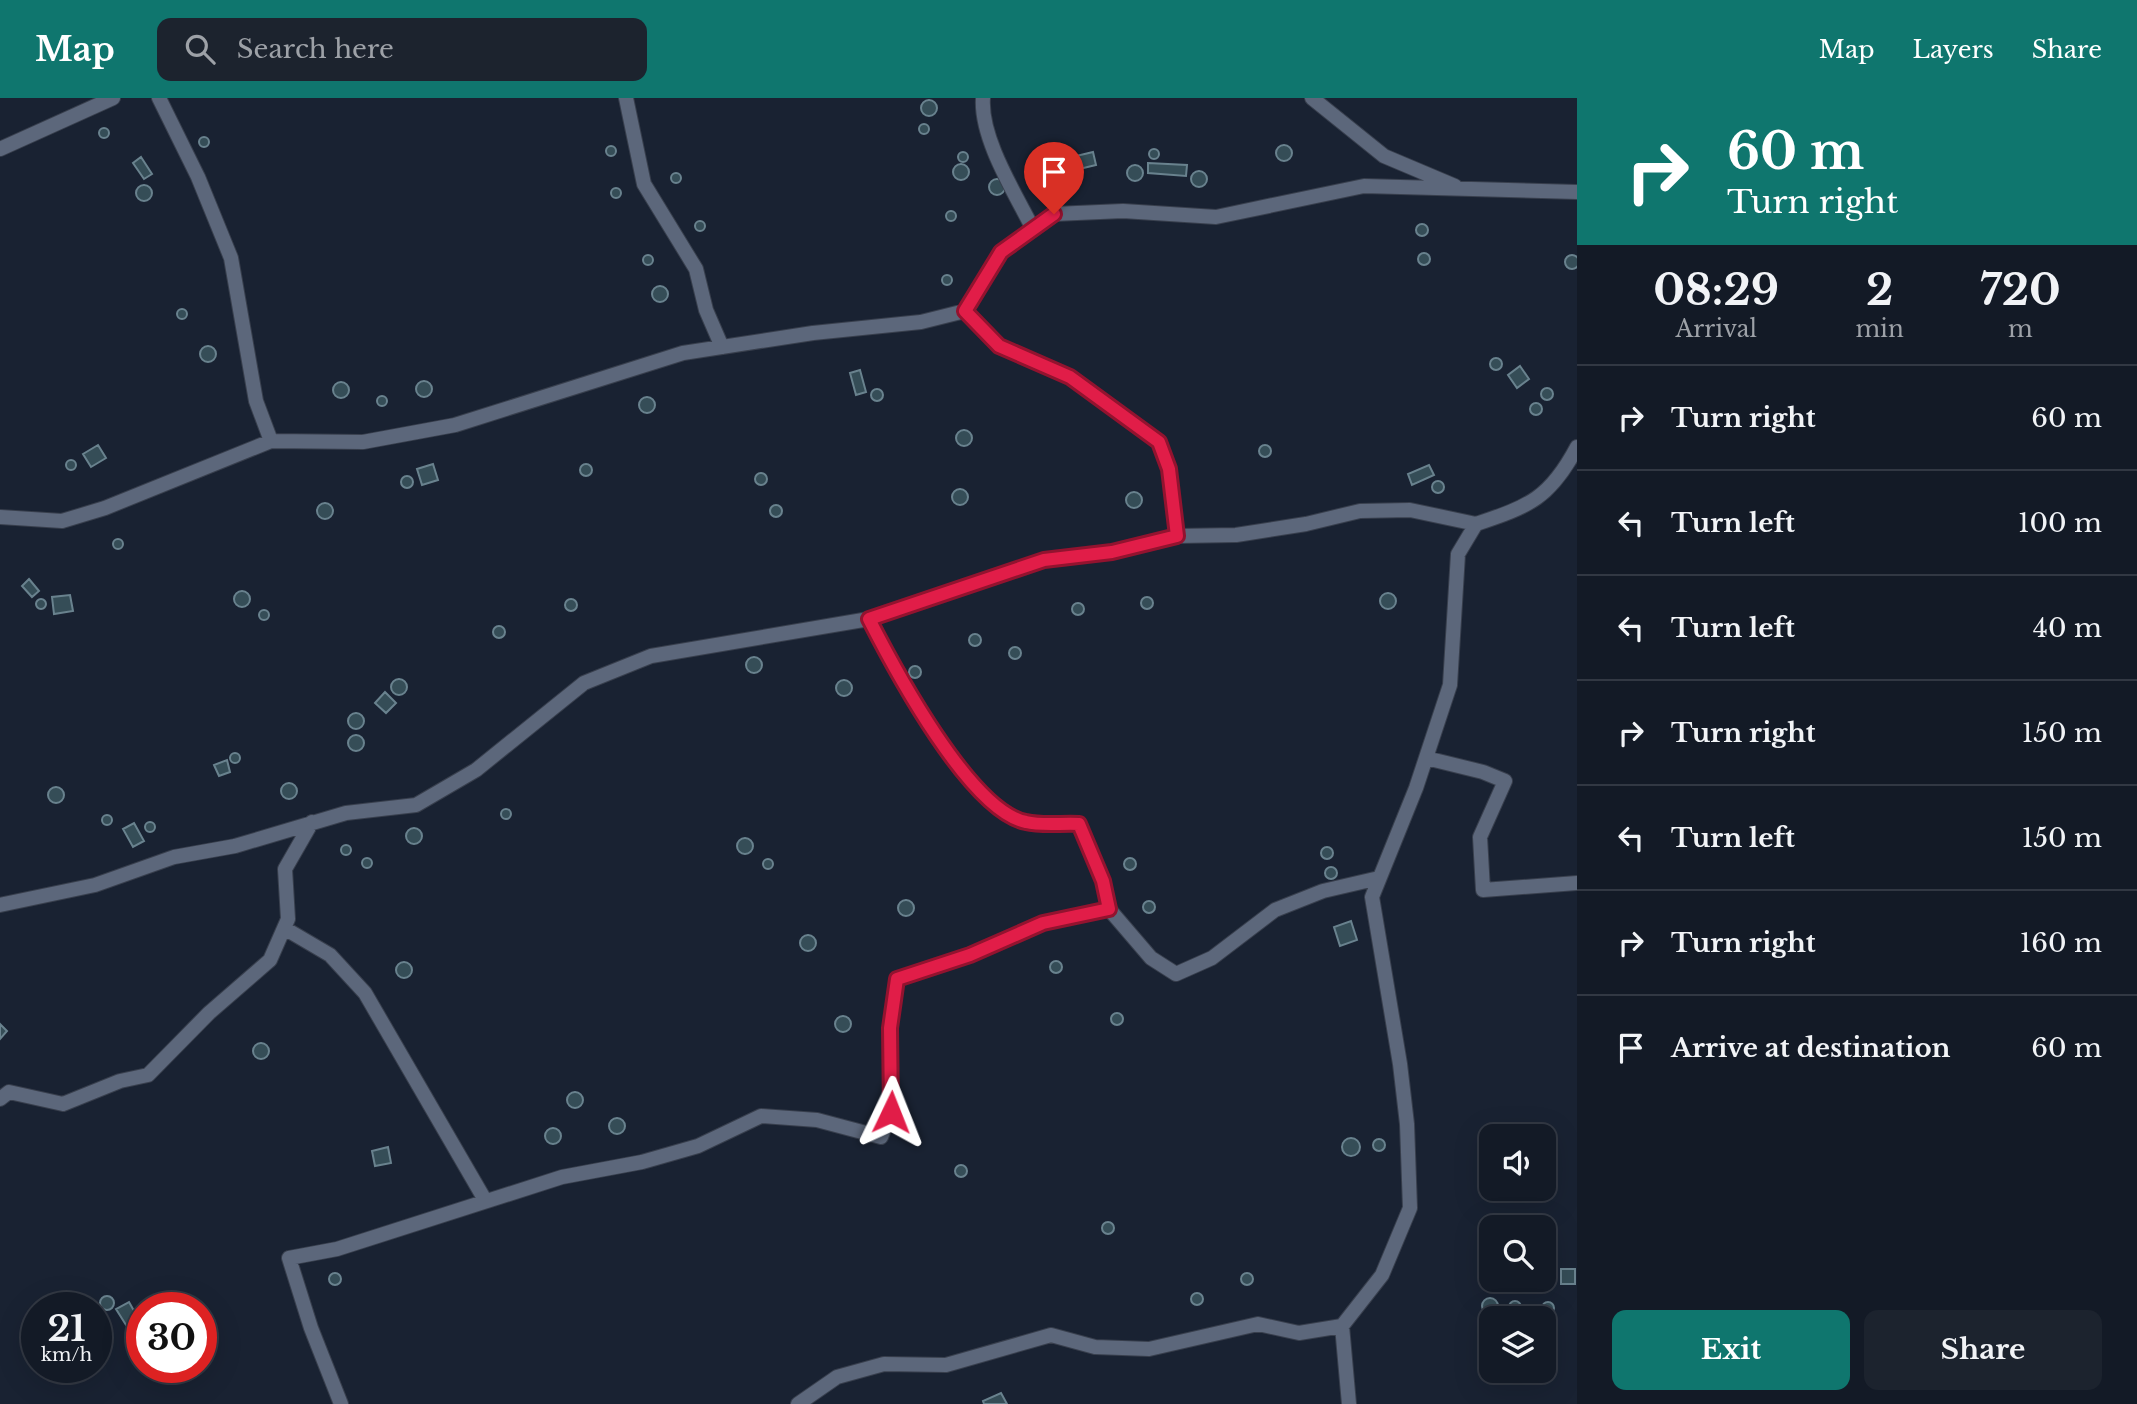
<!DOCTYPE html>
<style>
:root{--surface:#131a26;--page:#1c232e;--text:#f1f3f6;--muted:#9da1a7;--line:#323843;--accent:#0f766e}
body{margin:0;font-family:"Libre Baskerville",serif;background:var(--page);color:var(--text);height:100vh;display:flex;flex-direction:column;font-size:26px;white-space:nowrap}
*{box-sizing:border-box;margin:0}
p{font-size:23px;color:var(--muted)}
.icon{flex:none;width:38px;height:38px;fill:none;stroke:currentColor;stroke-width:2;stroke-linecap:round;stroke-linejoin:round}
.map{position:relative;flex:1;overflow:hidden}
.drawer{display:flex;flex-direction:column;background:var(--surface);width:560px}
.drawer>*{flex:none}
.top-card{background:#0f766e;color:#fff;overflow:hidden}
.tools{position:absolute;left:1479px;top:1026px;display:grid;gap:14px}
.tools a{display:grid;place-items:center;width:77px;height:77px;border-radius:14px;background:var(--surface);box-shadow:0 7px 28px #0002,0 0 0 2px var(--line);font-size:35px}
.speed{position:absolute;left:21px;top:1194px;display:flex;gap:14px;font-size:35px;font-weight:700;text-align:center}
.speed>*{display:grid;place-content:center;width:91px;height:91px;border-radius:50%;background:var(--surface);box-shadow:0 7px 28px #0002,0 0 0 2px var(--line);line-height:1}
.speed small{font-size:18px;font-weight:400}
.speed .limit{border:10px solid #d22;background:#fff;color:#111}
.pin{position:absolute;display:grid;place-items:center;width:60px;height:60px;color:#fff;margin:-72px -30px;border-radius:50% 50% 50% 0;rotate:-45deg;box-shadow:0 0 7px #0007}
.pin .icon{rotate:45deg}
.me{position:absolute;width:77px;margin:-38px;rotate:2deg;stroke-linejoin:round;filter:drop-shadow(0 0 5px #0008)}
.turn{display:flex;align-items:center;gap:24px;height:147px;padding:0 35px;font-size:32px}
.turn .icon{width:91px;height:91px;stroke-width:2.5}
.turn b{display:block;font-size:49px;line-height:60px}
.eta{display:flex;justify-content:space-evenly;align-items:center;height:119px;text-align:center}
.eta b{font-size:42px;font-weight:800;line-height:49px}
.primary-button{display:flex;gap:14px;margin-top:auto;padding:14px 35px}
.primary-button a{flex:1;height:80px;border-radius:14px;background:var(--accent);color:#fff;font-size:28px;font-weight:800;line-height:80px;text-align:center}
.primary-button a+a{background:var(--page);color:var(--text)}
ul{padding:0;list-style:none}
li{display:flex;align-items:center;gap:21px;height:105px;padding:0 35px;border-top:2px solid var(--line)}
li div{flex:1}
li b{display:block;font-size:26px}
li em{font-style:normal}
header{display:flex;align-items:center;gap:42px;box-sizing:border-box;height:98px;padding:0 35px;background:var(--accent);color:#fff}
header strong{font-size:33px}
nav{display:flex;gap:38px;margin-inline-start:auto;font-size:24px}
.search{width:490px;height:63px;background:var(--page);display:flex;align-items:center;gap:18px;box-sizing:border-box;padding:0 24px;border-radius:14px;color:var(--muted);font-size:26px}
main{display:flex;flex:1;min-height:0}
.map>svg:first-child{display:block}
</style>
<header>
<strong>Map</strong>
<div class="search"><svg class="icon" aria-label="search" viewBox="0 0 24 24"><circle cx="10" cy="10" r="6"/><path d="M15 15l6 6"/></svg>Search here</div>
<nav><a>Map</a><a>Layers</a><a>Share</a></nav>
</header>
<main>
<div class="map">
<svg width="1577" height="1306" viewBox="0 0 1577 1306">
<rect width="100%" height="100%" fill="#192232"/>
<path fill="#354d57" stroke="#69828e" stroke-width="2" d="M921 10a8 8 0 1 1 16 0a8 8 0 1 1-16 0Z
M919 31a5 5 0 1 1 10 0a5 5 0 1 1-10 0Z
M99 35a5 5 0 1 1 10 0a5 5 0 1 1-10 0Z
M199 44a5 5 0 1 1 10 0a5 5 0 1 1-10 0Z
M1276 55a8 8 0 1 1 16 0a8 8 0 1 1-16 0Z
M606 53a5 5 0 1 1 10 0a5 5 0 1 1-10 0Z
M1149 56a5 5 0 1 1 10 0a5 5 0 1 1-10 0Z
M958 59a5 5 0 1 1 10 0a5 5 0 1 1-10 0Z
M1093 54 1096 67 1075 72 1072 59Z
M141 59 152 76 144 81 133 65Z
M1148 65 1187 67 1186 78 1148 75Z
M1048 71a5 5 0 1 1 10 0a5 5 0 1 1-10 0Z
M953 74a8 8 0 1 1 16 0a8 8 0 1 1-16 0Z
M1127 75a8 8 0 1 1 16 0a8 8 0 1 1-16 0Z
M1191 81a8 8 0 1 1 16 0a8 8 0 1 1-16 0Z
M671 80a5 5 0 1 1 10 0a5 5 0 1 1-10 0Z
M989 89a8 8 0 1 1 16 0a8 8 0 1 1-16 0Z
M136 95a8 8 0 1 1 16 0a8 8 0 1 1-16 0Z
M611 95a5 5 0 1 1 10 0a5 5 0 1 1-10 0Z
M946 118a5 5 0 1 1 10 0a5 5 0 1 1-10 0Z
M695 128a5 5 0 1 1 10 0a5 5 0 1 1-10 0Z
M1416 132a6 6 0 1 1 12 0a6 6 0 1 1-12 0Z
M1418 161a6 6 0 1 1 12 0a6 6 0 1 1-12 0Z
M643 162a5 5 0 1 1 10 0a5 5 0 1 1-10 0Z
M1565 164a7 7 0 1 1 14 0a7 7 0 1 1-14 0Z
M942 182a5 5 0 1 1 10 0a5 5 0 1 1-10 0Z
M652 196a8 8 0 1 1 16 0a8 8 0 1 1-16 0Z
M177 216a5 5 0 1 1 10 0a5 5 0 1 1-10 0Z
M200 256a8 8 0 1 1 16 0a8 8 0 1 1-16 0Z
M1490 266a6 6 0 1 1 12 0a6 6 0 1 1-12 0Z
M1520 268 1529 281 1517 290 1508 277Z
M860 272 866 294 856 297 850 275Z
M416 291a8 8 0 1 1 16 0a8 8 0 1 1-16 0Z
M333 292a8 8 0 1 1 16 0a8 8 0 1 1-16 0Z
M1541 296a6 6 0 1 1 12 0a6 6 0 1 1-12 0Z
M871 297a6 6 0 1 1 12 0a6 6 0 1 1-12 0Z
M377 303a5 5 0 1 1 10 0a5 5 0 1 1-10 0Z
M639 307a8 8 0 1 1 16 0a8 8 0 1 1-16 0Z
M1530 311a6 6 0 1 1 12 0a6 6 0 1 1-12 0Z
M956 340a8 8 0 1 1 16 0a8 8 0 1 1-16 0Z
M98 347 106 360 91 369 83 356Z
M1259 353a6 6 0 1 1 12 0a6 6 0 1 1-12 0Z
M66 367a5 5 0 1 1 10 0a5 5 0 1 1-10 0Z
M433 366 438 382 422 387 417 371Z
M580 372a6 6 0 1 1 12 0a6 6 0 1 1-12 0Z
M1429 367 1434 377 1412 387 1408 376Z
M755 381a6 6 0 1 1 12 0a6 6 0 1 1-12 0Z
M401 384a6 6 0 1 1 12 0a6 6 0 1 1-12 0Z
M1432 389a6 6 0 1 1 12 0a6 6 0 1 1-12 0Z
M952 399a8 8 0 1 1 16 0a8 8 0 1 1-16 0Z
M1126 402a8 8 0 1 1 16 0a8 8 0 1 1-16 0Z
M317 413a8 8 0 1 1 16 0a8 8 0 1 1-16 0Z
M770 413a6 6 0 1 1 12 0a6 6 0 1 1-12 0Z
M113 446a5 5 0 1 1 10 0a5 5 0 1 1-10 0Z
M29 481 39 493 32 499 22 488Z
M234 501a8 8 0 1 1 16 0a8 8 0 1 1-16 0Z
M1380 503a8 8 0 1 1 16 0a8 8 0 1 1-16 0Z
M70 497 73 513 54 516 52 499Z
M1141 505a6 6 0 1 1 12 0a6 6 0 1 1-12 0Z
M36 506a5 5 0 1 1 10 0a5 5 0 1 1-10 0Z
M565 507a6 6 0 1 1 12 0a6 6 0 1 1-12 0Z
M1072 511a6 6 0 1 1 12 0a6 6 0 1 1-12 0Z
M259 517a5 5 0 1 1 10 0a5 5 0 1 1-10 0Z
M493 534a6 6 0 1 1 12 0a6 6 0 1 1-12 0Z
M969 542a6 6 0 1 1 12 0a6 6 0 1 1-12 0Z
M1009 555a6 6 0 1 1 12 0a6 6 0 1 1-12 0Z
M746 567a8 8 0 1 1 16 0a8 8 0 1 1-16 0Z
M909 574a6 6 0 1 1 12 0a6 6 0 1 1-12 0Z
M391 589a8 8 0 1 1 16 0a8 8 0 1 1-16 0Z
M836 590a8 8 0 1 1 16 0a8 8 0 1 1-16 0Z
M385 594 396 605 386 615 375 605Z
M348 623a8 8 0 1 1 16 0a8 8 0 1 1-16 0Z
M348 645a8 8 0 1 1 16 0a8 8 0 1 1-16 0Z
M230 660a5 5 0 1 1 10 0a5 5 0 1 1-10 0Z
M227 662 230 674 219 678 214 667Z
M281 693a8 8 0 1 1 16 0a8 8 0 1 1-16 0Z
M48 697a8 8 0 1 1 16 0a8 8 0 1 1-16 0Z
M501 716a5 5 0 1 1 10 0a5 5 0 1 1-10 0Z
M102 722a5 5 0 1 1 10 0a5 5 0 1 1-10 0Z
M145 729a5 5 0 1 1 10 0a5 5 0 1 1-10 0Z
M134 725 144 743 133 749 123 731Z
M406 738a8 8 0 1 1 16 0a8 8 0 1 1-16 0Z
M737 748a8 8 0 1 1 16 0a8 8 0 1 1-16 0Z
M341 752a5 5 0 1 1 10 0a5 5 0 1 1-10 0Z
M1321 755a6 6 0 1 1 12 0a6 6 0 1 1-12 0Z
M362 765a5 5 0 1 1 10 0a5 5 0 1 1-10 0Z
M1124 766a6 6 0 1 1 12 0a6 6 0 1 1-12 0Z
M763 766a5 5 0 1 1 10 0a5 5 0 1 1-10 0Z
M1325 775a6 6 0 1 1 12 0a6 6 0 1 1-12 0Z
M898 810a8 8 0 1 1 16 0a8 8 0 1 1-16 0Z
M1143 809a6 6 0 1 1 12 0a6 6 0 1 1-12 0Z
M1351 823 1357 842 1340 848 1334 829Z
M800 845a8 8 0 1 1 16 0a8 8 0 1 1-16 0Z
M1050 869a6 6 0 1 1 12 0a6 6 0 1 1-12 0Z
M396 872a8 8 0 1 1 16 0a8 8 0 1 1-16 0Z
M1111 921a6 6 0 1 1 12 0a6 6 0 1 1-12 0Z
M835 926a8 8 0 1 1 16 0a8 8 0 1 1-16 0Z
M0 926 7 933 0 941Z
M253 953a8 8 0 1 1 16 0a8 8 0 1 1-16 0Z
M567 1002a8 8 0 1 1 16 0a8 8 0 1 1-16 0Z
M609 1028a8 8 0 1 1 16 0a8 8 0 1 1-16 0Z
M545 1038a8 8 0 1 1 16 0a8 8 0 1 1-16 0Z
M1342 1049a9 9 0 1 1 18 0a9 9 0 1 1-18 0Z
M1373 1047a6 6 0 1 1 12 0a6 6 0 1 1-12 0Z
M388 1049 391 1065 375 1068 372 1053Z
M955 1073a6 6 0 1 1 12 0a6 6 0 1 1-12 0Z
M1102 1130a6 6 0 1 1 12 0a6 6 0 1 1-12 0Z
M1561 1171H1575V1186H1561Z
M1241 1181a6 6 0 1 1 12 0a6 6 0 1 1-12 0Z
M329 1181a6 6 0 1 1 12 0a6 6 0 1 1-12 0Z
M1191 1201a6 6 0 1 1 12 0a6 6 0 1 1-12 0Z
M100 1205a7 7 0 1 1 14 0a7 7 0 1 1-14 0Z
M1482 1208a8 8 0 1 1 16 0a8 8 0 1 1-16 0Z
M1509 1209a6 6 0 1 1 12 0a6 6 0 1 1-12 0Z
M1542 1210a6 6 0 1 1 12 0a6 6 0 1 1-12 0Z
M129 1204 138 1220 126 1227 116 1211Z
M1001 1295 1007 1306H984L983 1303Z"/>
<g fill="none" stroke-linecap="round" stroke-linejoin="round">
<defs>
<path id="street" d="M159 0 198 79 231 160 256 303 271 343
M626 0 644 86 696 171 706 212 722 249
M983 0C980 40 1015 95 1033 131
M1312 0 1384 58 1455 88
M0 51 113 0
M965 213 999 248 1070 279 1159 344 1169 371 1177 438
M0 419 62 423 105 410 271 343 363 344 455 327 683 255 813 235 921 224 965 213 1001 154 1054 116 1123 113 1216 119 1364 88 1577 94
M869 521C894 570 970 713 1026 724 1042 728 1062 725 1079 726L1103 783 1109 811 1151 860 1176 876 1212 860 1275 812 1323 793 1379 780
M1426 660 1483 674 1505 683 1480 739 1483 792 1577 785
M0 807 95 787 174 759 235 748 346 715 416 707 476 672 584 585 651 558 869 521 1044 462 1112 454 1177 438 1236 437 1306 426 1360 413 1410 412 1476 426
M284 830 330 857 365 895 485 1102
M0 1001 9 994 63 1006 120 983 148 977 209 915 270 862 288 821 285 771 312 724
M1342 1228 1349 1306
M341 1306 311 1230 289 1160 337 1151 562 1079 642 1064 698 1048 761 1018 817 1022 881 1039 891 1014 890 930 897 881 970 857 1043 825 1109 811
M798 1306 837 1279 884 1266 946 1267 1051 1237 1095 1249 1149 1251 1258 1226 1299 1235 1342 1228 1382 1177 1410 1110 1407 1026 1400 966 1372 799 1416 690 1450 587 1458 456 1476 426C1530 408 1550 400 1577 349"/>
</defs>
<use href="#street" stroke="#383f4d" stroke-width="16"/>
<use href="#street" stroke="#5c677b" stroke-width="14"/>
</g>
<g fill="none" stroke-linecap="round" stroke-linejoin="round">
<defs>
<path id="route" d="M891 1014 890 930 897 881 970 857 1043 825 1109 811 1103 783 1079 726C1062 725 1042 728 1026 724 970 713 894 570 869 521L1044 462 1112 454 1177 438 1169 371 1159 344 1070 279 999 248 965 213 1001 154 1054 116"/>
</defs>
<use href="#route" stroke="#92132f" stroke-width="18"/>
<use href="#route" stroke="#e11d48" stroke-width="12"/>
</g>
</svg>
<div class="tools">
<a><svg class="icon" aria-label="sound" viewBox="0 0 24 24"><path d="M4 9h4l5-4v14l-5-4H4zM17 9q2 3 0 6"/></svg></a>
<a><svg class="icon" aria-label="search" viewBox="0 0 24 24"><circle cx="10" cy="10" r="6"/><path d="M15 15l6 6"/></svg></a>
<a><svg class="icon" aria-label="layers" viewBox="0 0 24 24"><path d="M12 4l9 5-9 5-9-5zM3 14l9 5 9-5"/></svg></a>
</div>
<div class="speed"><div>21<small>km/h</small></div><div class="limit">30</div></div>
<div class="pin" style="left:1054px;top:116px;background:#d93025"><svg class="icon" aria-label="arrive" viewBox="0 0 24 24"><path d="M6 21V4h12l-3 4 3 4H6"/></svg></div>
<svg class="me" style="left:891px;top:1014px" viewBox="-20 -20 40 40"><path d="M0-17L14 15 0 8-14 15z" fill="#e11d48" stroke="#fff" stroke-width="4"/></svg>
</div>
<section class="drawer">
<div class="top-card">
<div class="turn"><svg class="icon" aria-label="right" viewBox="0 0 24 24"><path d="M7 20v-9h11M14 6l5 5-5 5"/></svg><div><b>60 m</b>Turn right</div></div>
</div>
<div class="eta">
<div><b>08:29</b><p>Arrival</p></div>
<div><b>2</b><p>min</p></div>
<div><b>720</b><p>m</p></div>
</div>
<ul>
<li><svg class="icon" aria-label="right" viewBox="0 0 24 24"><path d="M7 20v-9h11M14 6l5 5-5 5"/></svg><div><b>Turn right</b></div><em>60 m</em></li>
<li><svg class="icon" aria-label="left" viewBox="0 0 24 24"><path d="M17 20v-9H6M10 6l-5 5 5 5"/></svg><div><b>Turn left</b></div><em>100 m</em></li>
<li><svg class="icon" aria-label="left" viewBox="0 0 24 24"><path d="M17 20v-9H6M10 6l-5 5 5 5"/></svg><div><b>Turn left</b></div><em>40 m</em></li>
<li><svg class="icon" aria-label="right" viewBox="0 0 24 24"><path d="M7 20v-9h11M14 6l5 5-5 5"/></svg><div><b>Turn right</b></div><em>150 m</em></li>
<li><svg class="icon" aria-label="left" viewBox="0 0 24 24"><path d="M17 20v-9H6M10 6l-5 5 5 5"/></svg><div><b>Turn left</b></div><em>150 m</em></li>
<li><svg class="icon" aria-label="right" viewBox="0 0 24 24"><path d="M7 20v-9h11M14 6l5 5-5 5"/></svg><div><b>Turn right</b></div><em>160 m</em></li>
<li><svg class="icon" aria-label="arrive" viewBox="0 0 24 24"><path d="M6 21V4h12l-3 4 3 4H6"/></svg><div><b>Arrive at destination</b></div><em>60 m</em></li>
</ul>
<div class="primary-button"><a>Exit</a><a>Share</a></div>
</section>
</main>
